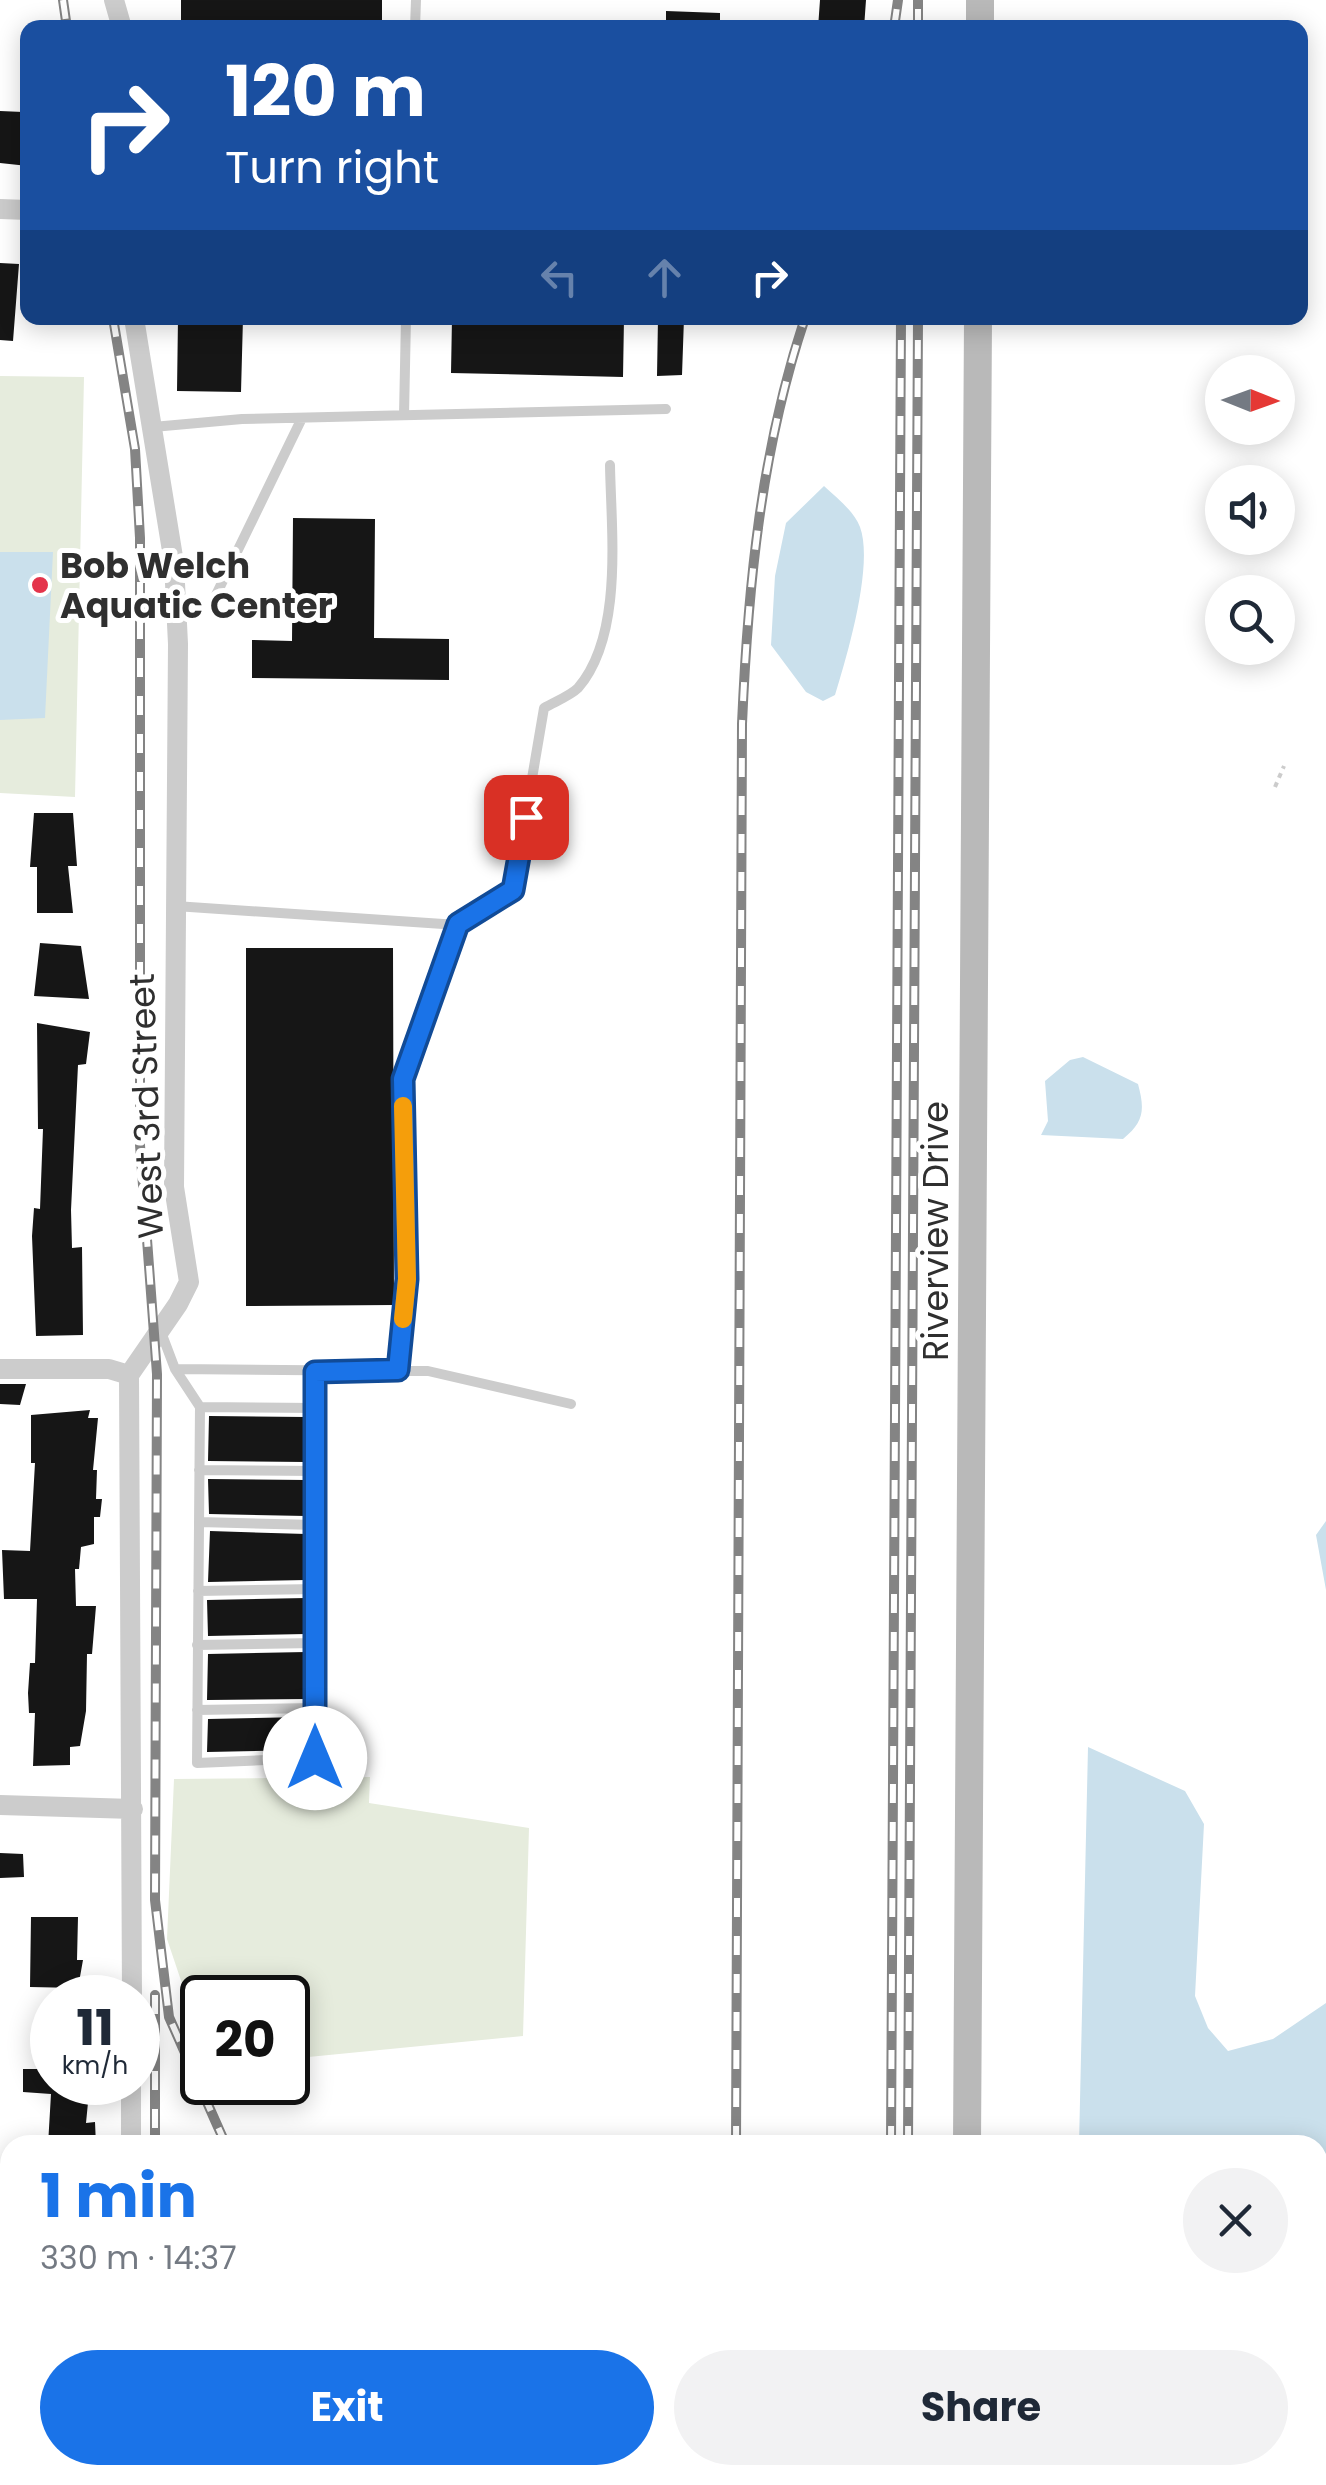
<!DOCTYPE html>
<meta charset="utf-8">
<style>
:root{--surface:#fff;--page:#f2f2f3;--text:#1f2937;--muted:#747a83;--accent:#1a73e8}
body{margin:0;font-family:Poppins,sans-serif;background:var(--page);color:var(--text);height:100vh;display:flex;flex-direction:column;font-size:38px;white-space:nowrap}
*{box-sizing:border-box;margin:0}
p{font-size:32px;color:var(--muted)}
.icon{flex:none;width:55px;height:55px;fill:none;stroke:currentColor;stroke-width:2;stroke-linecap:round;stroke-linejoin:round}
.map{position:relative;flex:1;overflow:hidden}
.panel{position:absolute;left:0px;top:2135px;width:1328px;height:350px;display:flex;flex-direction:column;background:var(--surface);border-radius:30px 30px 0 0;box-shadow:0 5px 25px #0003}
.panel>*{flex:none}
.hud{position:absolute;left:20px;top:20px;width:1288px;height:305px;border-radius:20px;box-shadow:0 5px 25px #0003;background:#1a4fa0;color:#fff;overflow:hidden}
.needle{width:65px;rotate:91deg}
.buttons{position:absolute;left:1205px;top:355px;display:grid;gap:20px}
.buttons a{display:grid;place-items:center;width:90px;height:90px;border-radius:50%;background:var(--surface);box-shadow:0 5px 25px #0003;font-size:50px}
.speed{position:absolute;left:30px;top:1975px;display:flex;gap:20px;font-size:50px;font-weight:700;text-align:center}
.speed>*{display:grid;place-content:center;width:130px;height:130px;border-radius:50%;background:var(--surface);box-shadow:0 5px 25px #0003;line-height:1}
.speed small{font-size:25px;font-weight:400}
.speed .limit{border:5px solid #111;border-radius:15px;background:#fff;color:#111}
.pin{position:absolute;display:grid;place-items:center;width:85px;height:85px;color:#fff;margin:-42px;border-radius:20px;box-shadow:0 5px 15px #0006}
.me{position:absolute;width:110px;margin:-55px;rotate:0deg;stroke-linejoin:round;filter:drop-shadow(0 0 8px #0008)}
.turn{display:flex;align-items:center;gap:35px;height:210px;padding:0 40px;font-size:45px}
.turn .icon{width:130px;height:130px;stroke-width:2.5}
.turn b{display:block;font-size:70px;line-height:85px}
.lanes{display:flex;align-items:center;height:95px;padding:0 40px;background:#0003;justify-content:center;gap:50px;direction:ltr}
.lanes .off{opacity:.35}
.round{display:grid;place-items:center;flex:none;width:105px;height:105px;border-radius:52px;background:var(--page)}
.head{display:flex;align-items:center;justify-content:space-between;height:170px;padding:0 40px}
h1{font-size:60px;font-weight:700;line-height:75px;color:var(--accent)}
.button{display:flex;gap:20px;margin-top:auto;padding:20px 40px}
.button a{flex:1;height:115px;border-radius:60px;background:var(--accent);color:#fff;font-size:40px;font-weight:700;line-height:115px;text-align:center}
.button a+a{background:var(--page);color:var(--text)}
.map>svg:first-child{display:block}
</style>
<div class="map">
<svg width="1326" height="2485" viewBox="0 0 1326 2485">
<rect width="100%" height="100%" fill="#fff"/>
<path fill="#e6ecdd" d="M0 376 84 377 75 797 0 793Z
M370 1777 369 1803 529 1828 523 2036 288 2059V1998H202V2043L167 1939 174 1779Z"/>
<path fill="#cae0ec" d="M824 486C836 497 854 511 860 527 874 565 847 656 835 695L823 701 806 692 771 645 775 576 786 523Z
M0 552H53L45 718 0 720Z
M1083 1057 1138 1084C1145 1110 1144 1122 1123 1139L1041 1135 1048 1121 1045 1081 1070 1060Z
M1326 1521V1590L1316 1535Z
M1088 1747 1185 1791 1204 1824 1195 1996 1208 2028 1228 2051 1273 2039 1326 2003V2485H1045L1049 2475H1318V2145H1079Z"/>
<path fill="#161616" d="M181 0H382V28H181Z
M820 0H866L864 28H818Z
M666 11 720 13V28H666Z
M0 111 23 112 28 166 0 163Z
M0 263 19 264 13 341 0 340Z
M178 318H243L241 392 177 391Z
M452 318H624L623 377 451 373Z
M658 318H684L682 375 657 376Z
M293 518 375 519 374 638 449 639V680L252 678V640L292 641Z
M34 813H73L77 866H68L73 913H37V867H30Z
M40 943 81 946 89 999 34 996Z
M246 948H393L394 1305 246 1306Z
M37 1023 90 1032 86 1064 78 1065 71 1210 72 1248 82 1247 83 1335 36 1336 32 1236 34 1208 40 1209 43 1129H38Z
M0 1384H26L20 1405 0 1404Z
M90 1410 88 1418H98L93 1470H97L96 1499H102L100 1517H94V1544L81 1547 79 1569H75L76 1606H96L92 1654H87L86 1711 80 1746 70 1747V1765L33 1766 35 1713H29L28 1693 30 1663H35L37 1599H4L2 1550 30 1551 35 1463H31V1415Z
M209 1416 306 1417V1462L208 1461Z
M208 1479 306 1480V1516L209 1514Z
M210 1531 306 1534V1580L208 1582Z
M306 1598V1634L208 1636 207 1600Z
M306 1652V1699L207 1700 208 1654Z
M305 1717 306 1750 207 1752 208 1719Z
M0 1853 23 1854 24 1877 0 1878Z
M31 1917H78L77 1960H83L78 1988 30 1987Z
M23 2069H52V2082H90L86 2123 95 2122 96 2145H48L51 2094 23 2092Z"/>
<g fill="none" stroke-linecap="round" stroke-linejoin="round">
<path stroke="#ccc" stroke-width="4" stroke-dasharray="5 5" stroke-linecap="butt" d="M1275 787 1284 766"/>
<path stroke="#ccc" stroke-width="10" d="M415 28 416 0
M404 415 406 318
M153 427 242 419 666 409
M216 595 302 418
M175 906 458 925 513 890 544 708C554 702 570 696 578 688 624 635 611 530 610 465
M161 1332 175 1369 200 1407 197 1763 315 1758V1372
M175 1369 398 1371 407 1279 403 1079 458 925
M398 1371H428L571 1404
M200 1407 316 1408
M199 1470 316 1471
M199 1522 316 1525
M198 1591 316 1589
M197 1645 315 1643
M197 1710 315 1708"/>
<path stroke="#ccc" stroke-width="20" d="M114 0 122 28
M0 209 28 210
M0 1369H109L129 1375
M0 1805 133 1809
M132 1998 129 1375 178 1304 189 1282 174 1187 178 644 174 563 134 318
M131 2145V2082
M0 2200H10
M127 2485V2475"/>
<path stroke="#b9b9b9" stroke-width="28" d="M980 28V0
M967 2145 978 318
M949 2485 950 2475"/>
<defs>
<path id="rail" d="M63 0 67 28
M894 28 898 0
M918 28V0
M113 318 135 449 140 538V1145L157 1374 155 1900 169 2017 226 2145
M155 1995V2145
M736 2145 742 724C748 585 761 450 805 318
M891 2145 901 318
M908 2145 918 318
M254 2485V2475
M287 2485V2475
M735 2485V2475
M866 2485 867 2475
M882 2485 883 2475"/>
</defs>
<use href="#rail" stroke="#848484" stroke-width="10"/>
<use href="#rail" stroke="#fff" stroke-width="6" stroke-dasharray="19" stroke-linecap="butt"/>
</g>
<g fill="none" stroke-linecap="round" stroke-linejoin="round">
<defs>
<path id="route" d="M315 1758V1372L398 1370 407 1279 403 1079 458 924 513 890 526 817"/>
</defs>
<use href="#route" stroke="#114b97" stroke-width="25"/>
<use href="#route" stroke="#1a73e8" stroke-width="18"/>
<path stroke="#f59e0b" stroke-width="18" d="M403 1319 407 1279 403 1106"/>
</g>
<circle fill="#e4344b" stroke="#fff" stroke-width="4" cx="40" cy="585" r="10"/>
<g text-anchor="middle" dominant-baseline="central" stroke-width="10" stroke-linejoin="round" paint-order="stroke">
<g font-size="35" font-weight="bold" fill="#2f2f2f" stroke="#fff" text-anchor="start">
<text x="60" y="565">Bob Welch<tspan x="60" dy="40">Aquatic Center</tspan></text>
</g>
<g font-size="35" fill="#2f2f2f" stroke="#fff">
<text transform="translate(146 1106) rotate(-92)">West 3rd Street</text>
<text transform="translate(935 1231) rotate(-90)">Riverview Drive</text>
</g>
</g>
</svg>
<div class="buttons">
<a><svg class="needle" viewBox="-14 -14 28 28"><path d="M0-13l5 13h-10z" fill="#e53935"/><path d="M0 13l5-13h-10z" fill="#747a83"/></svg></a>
<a><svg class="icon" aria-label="sound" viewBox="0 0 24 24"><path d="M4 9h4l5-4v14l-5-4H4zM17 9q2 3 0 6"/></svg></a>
<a><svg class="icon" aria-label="search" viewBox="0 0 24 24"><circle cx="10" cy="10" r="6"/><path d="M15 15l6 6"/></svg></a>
</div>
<div class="speed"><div>11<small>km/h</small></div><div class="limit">20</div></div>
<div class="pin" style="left:526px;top:817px;background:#d93025"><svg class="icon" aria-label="arrive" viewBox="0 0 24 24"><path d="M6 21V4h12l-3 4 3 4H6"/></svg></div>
<svg class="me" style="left:315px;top:1758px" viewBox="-20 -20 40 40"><circle r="19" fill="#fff"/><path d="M0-13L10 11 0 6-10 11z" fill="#1a73e8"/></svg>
<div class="hud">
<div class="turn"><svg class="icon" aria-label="right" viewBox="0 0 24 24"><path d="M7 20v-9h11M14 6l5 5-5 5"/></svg><div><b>120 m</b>Turn right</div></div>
<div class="lanes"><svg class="icon off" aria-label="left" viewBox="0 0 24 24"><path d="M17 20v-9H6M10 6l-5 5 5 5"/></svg><svg class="icon off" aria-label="ahead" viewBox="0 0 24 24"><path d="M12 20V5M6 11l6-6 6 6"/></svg><svg class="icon" aria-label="right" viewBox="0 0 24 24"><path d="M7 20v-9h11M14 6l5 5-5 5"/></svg></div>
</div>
<section class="panel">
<div class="head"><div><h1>1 min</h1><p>330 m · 14:37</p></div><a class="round"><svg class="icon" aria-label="close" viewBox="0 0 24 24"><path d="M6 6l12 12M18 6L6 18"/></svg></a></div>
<div class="button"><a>Exit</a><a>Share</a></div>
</section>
</div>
